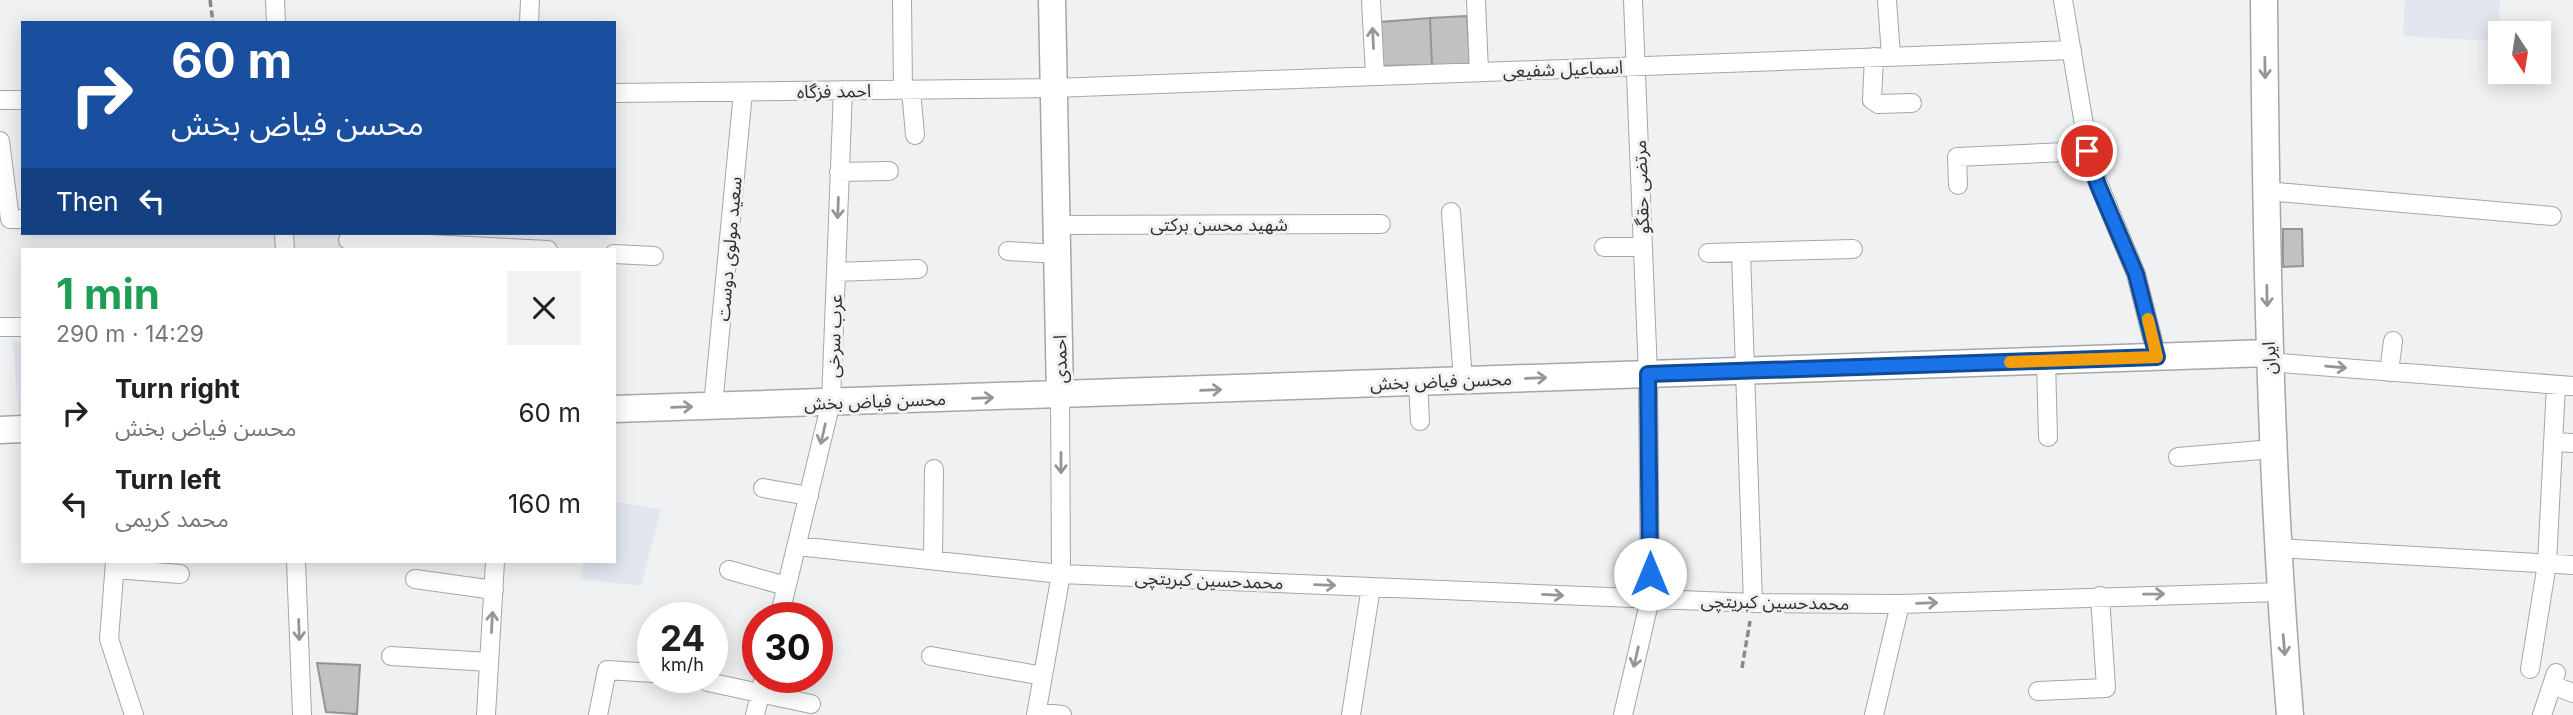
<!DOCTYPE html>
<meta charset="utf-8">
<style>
:root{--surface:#fff;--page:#f2f2f2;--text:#222;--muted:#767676}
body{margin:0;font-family:Inter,"Noto Sans Arabic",sans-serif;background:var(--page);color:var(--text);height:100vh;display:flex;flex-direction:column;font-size:26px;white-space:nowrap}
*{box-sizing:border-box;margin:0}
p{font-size:23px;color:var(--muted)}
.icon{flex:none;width:38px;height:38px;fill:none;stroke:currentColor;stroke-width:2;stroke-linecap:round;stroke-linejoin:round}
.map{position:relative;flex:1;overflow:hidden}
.panel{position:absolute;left:21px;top:248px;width:595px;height:315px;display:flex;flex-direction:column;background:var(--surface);border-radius:0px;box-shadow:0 4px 18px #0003}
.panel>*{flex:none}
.guide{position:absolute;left:21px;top:21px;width:595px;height:214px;border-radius:0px;box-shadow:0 4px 18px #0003;background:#1a4fa0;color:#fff;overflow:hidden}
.needle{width:46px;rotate:168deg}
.controls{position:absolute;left:2488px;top:21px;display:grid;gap:14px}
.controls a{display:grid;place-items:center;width:63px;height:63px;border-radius:0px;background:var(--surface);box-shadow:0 4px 18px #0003;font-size:35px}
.speed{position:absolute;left:637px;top:602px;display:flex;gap:14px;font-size:35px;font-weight:700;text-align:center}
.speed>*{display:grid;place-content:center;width:91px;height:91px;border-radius:50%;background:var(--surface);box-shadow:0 4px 18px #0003;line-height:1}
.speed small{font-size:18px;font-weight:400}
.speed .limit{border:10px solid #d22;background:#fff;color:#111}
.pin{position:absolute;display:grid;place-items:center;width:60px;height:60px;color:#fff;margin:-30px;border:4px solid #fff;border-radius:50%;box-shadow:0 2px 7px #0007}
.me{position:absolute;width:77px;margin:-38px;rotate:0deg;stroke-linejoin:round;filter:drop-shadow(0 0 5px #0008)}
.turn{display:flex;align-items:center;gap:24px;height:147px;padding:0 35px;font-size:32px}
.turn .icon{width:91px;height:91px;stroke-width:2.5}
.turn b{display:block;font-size:49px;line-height:60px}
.then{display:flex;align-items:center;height:66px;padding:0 35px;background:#0003;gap:14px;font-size:26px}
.round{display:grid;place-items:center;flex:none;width:74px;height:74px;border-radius:0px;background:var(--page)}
.overview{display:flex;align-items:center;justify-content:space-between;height:119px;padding:0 35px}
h1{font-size:42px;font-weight:700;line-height:52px;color:#1e9e55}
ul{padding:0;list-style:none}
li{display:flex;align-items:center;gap:21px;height:91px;padding:0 35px}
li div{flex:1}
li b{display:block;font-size:26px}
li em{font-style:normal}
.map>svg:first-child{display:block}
</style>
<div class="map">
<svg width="2573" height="715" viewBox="0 0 2573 715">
<rect width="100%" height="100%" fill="#f0f1f3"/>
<path fill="#e2e6ef" d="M2405 0H2500L2498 41 2403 36Z
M13 342H23V420H19Z
M614 502 661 509 641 586 581 579 583 562H614Z"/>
<path fill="#c2c0c2" stroke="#969496" stroke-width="2" d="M1467 16 1470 65 1432 66 1430 18Z
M1430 18 1432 65 1383 66 1380 22Z
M2283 229H2302L2303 266 2283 267Z
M317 663 360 665 357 714 326 712Z"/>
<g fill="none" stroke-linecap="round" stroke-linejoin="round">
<defs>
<path id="street" d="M275 0 276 23
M902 0 903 90
M1371 0 1375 76
M1476 0 1479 72
M1887 0 1891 56
M2063 0 2091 166 2136 274 2157 357
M529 23 530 0
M1874 57 1872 100 1878 104 1912 103
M911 90 915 135
M614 93 1054 88 2072 50
M0 100H23
M0 141 10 219H23
M839 172 889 171
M1958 185 1957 157 2087 151
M2266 191 2552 216
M1451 212 1463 381
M1057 225 1381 224
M284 233 285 250
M348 240 548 250
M1604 247H1643
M1008 251 1057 254
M1708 253 1853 249
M1741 253 1753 603
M614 254 654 256
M836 272 918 269
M0 327H23
M2046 361 2048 437
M2268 362 2573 386
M2389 372 2393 341
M1418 382 1420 421
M713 406 743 92
M2555 442 2573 443
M2178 457 2273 449
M763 488 809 496
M797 546 1061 574 1753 603 1900 604 2280 592
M2278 548 2573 565
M933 560 934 469
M115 562 109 639 134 715
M296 562 302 715
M115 569 180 574
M729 570 786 586
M415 579 494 590
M779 618 831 402 843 90
M391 656 489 662
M931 656 1043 676
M2530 669 2547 564 2556 385
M708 682 811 704
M2552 685 2573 693
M2038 691 2106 688 2100 596
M1037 712 1062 715
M486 715 495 562
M598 715 607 670 653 673
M755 715 764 677
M1036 715 1061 574 1060 395
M1351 715 1371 587
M1623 715 1650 599 1648 374 1633 0
M1874 715 1900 604
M2542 715 2556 673"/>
<path id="secondary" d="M1052 0 1060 395
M2264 0C2266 239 2270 477 2290 715
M614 409 2268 353
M0 430 23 429"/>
</defs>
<use href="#street" stroke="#a5a6a8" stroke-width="20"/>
<use href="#secondary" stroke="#a5a6a8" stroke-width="29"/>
<path stroke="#88898a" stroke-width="3.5" stroke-dasharray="7 3.5" stroke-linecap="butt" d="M210 0 213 23
M1742 668 1750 621"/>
<use href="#street" stroke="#fff" stroke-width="18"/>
<use href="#secondary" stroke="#fff" stroke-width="26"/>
</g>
<defs><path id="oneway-shaft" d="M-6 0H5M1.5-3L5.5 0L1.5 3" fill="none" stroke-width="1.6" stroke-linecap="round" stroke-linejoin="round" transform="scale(1.75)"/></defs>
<g stroke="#969697">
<use href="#oneway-shaft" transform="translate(1373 38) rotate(-93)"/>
<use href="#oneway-shaft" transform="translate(2265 68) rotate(89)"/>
<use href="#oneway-shaft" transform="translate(838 208) rotate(92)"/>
<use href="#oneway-shaft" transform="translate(2267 296) rotate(89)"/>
<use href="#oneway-shaft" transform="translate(2336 367) rotate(5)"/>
<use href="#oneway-shaft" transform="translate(1536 378) rotate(-2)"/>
<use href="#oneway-shaft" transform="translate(1211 390) rotate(-2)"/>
<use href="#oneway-shaft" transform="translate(983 398) rotate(-2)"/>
<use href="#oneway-shaft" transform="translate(682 407) rotate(-2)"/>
<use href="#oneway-shaft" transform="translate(823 434) rotate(103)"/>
<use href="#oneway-shaft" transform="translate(1061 463) rotate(90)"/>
<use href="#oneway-shaft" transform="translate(1325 585) rotate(2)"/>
<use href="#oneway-shaft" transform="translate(2154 594) rotate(-1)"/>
<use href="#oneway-shaft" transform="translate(1553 595) rotate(3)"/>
<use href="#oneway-shaft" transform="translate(1927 603) rotate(-2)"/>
<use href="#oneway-shaft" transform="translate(492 622) rotate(-87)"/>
<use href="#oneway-shaft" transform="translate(299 630) rotate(88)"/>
<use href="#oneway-shaft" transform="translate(2284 645) rotate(85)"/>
<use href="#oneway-shaft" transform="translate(1636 657) rotate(103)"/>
</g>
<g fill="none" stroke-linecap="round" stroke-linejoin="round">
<defs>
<path id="route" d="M1650 574 1648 374 2157 357 2136 274 2098 185 2087 151"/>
</defs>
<use href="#route" stroke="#114b97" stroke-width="18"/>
<use href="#route" stroke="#1a73e8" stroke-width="12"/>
<path stroke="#f59e0b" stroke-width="12" d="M2010 362 2157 357 2148 319"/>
</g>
<g text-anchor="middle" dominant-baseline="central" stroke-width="6" stroke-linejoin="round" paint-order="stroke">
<g font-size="18" fill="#2d2e2f" stroke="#f0f1f3">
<text transform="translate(1563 69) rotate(-2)">اسماعیل شفیعی</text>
<text transform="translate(834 91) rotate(-1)">احمد فزگاه</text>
<text transform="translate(1641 187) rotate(-92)">مرتضی حقگو</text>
<text x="1219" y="224">شهید محسن برکتی</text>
<text transform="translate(729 249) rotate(-85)">سعید مولوی دوست</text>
<text transform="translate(834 336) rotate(-88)">عرب سرخی</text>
<text transform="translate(2269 358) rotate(-92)">ایران</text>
<text transform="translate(1060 359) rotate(-91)">احمدی</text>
<text transform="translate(1441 381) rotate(-2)">محسن فیاض بخش</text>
<text transform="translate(875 401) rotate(-2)">محسن فیاض بخش</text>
<text transform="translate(1209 580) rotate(2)">محمدحسین کبریتچی</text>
<text transform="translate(1775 602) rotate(1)">محمدحسین کبریتچی</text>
</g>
</g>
</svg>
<div class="controls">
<a><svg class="needle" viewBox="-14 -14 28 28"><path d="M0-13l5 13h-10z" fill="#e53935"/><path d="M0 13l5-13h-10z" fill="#767676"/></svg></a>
</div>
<div class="speed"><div>24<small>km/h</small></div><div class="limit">30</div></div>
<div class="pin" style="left:2087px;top:151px;background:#d93025"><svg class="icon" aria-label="arrive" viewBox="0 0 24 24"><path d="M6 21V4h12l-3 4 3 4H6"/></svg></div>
<svg class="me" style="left:1650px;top:574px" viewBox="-20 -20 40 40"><circle r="19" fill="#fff"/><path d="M0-13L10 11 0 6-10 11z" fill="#1a73e8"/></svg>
<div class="guide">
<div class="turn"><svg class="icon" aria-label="right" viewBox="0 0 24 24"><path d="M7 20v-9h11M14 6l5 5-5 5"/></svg><div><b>60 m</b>محسن فیاض بخش</div></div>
<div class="then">Then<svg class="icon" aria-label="left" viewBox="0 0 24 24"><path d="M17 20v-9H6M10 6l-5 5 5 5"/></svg></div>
</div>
<section class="panel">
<div class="overview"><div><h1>1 min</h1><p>290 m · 14:29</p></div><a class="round"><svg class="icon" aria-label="close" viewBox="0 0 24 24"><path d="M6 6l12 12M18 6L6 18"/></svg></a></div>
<ul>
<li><svg class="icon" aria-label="right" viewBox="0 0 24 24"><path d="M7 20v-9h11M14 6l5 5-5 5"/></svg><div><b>Turn right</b><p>محسن فیاض بخش</p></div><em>60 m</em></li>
<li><svg class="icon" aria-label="left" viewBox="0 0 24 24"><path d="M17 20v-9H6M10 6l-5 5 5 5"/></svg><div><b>Turn left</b><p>محمد کریمی</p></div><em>160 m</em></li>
</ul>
</section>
</div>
